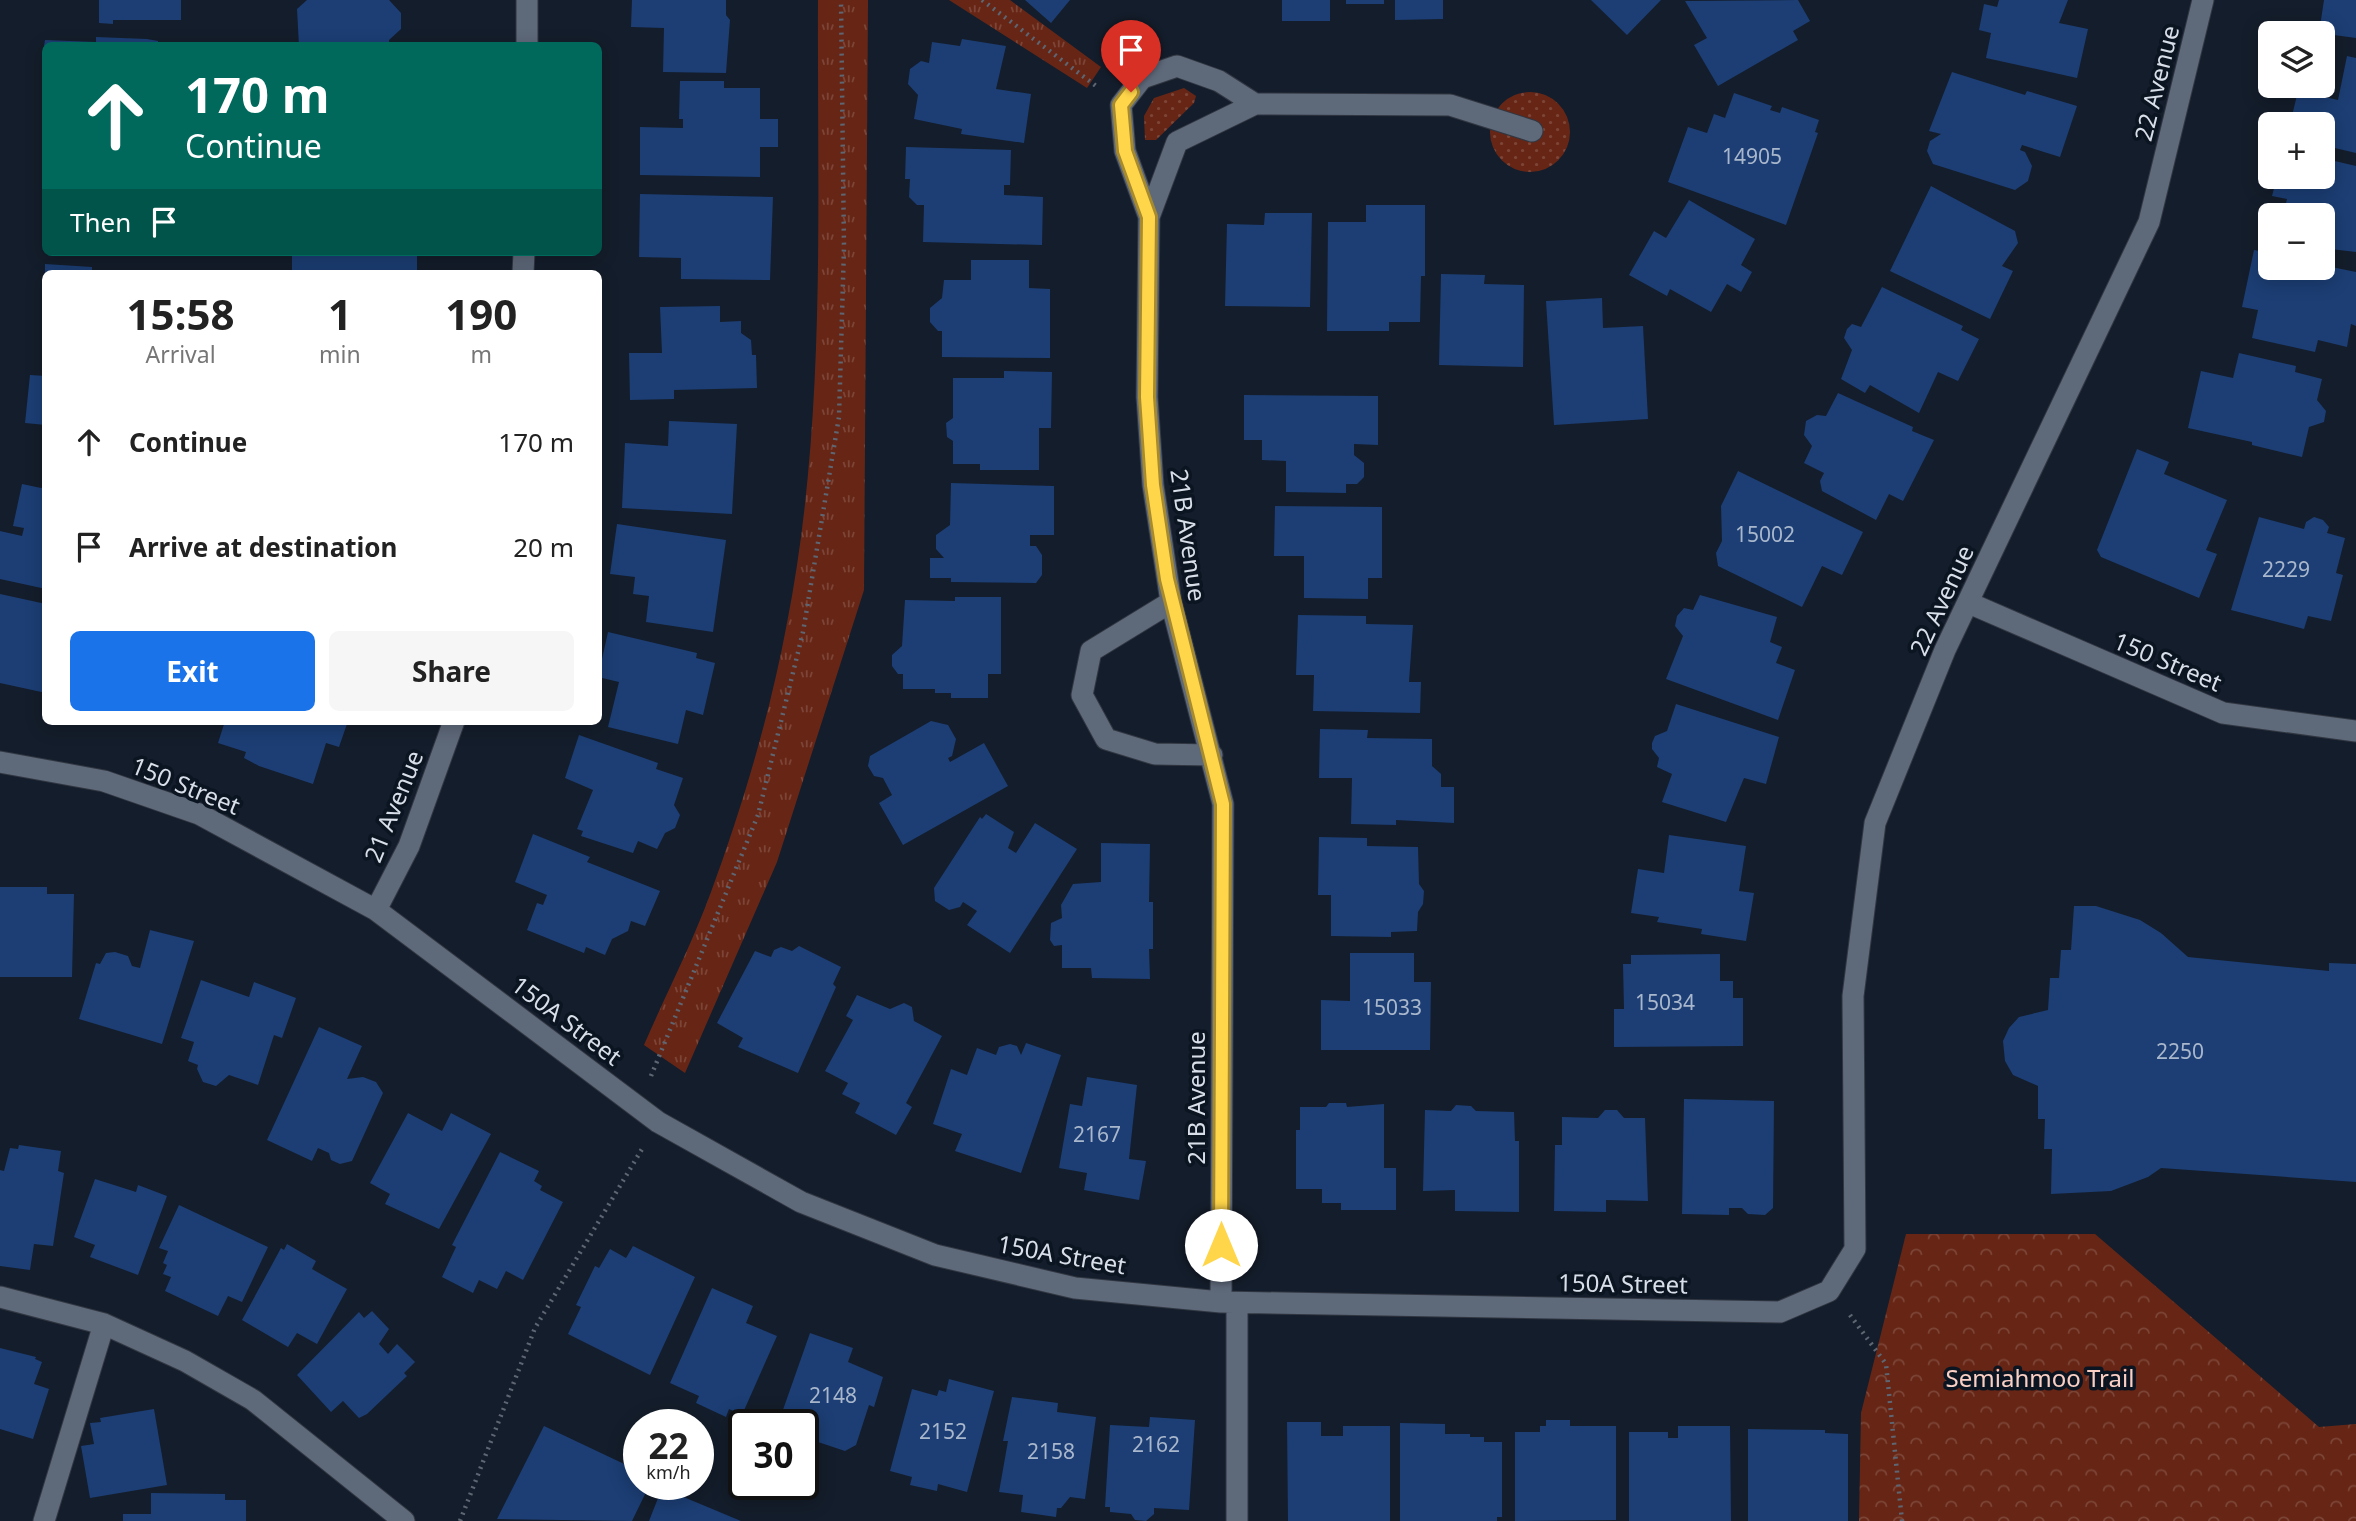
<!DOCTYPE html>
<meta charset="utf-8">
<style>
:root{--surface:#fff;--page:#f6f6f6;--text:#222;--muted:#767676;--accent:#1a73e8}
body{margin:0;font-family:"Noto Sans",sans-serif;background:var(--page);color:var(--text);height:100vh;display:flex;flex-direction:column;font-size:26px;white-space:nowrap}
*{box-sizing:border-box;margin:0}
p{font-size:23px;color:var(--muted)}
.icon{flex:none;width:38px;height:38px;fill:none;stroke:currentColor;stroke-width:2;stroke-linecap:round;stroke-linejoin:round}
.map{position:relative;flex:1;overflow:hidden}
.panel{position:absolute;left:42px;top:270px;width:560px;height:455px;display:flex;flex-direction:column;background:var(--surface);border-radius:10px;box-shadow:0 4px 18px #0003}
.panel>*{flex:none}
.banner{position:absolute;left:42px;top:42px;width:560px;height:214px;border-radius:10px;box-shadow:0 4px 18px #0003;background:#00695c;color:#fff;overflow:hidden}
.tools{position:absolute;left:2258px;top:21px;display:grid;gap:14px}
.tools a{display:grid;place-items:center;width:77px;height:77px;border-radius:10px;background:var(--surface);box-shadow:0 4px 18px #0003;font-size:35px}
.speed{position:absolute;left:623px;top:1409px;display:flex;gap:14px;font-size:35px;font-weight:700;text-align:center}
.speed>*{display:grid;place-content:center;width:91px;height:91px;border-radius:50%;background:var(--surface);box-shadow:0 4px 18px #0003;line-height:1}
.speed small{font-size:18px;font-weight:400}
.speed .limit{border:4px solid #111;border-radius:10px;background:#fff;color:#111}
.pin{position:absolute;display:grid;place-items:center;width:60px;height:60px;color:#fff;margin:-72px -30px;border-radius:50% 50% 50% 0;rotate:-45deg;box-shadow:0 0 7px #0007}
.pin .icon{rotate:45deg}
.me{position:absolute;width:77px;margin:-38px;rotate:0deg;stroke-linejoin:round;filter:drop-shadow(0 0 5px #0008)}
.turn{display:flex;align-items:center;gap:24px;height:147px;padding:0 28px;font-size:32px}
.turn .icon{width:91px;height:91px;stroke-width:2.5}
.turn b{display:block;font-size:49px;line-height:60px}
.then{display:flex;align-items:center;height:66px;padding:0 28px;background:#0003;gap:14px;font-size:26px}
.eta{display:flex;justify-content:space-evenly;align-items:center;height:119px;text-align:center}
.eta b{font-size:42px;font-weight:700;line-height:49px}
.primary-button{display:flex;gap:14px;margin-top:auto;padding:14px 28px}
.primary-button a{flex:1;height:80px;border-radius:10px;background:var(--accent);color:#fff;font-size:28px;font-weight:700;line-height:80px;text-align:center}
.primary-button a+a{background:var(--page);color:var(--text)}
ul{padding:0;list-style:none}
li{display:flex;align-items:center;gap:21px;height:105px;padding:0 28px}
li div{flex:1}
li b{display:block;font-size:26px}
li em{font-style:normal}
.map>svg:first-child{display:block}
</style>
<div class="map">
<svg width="2356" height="1521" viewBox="0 0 2356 1521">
<defs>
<pattern id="grass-dots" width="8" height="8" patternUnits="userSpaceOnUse" patternTransform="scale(1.75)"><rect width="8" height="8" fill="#672615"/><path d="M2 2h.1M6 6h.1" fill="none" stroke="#7c4537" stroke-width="1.8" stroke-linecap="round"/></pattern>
<pattern id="forest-crowns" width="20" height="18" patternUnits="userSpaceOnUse" patternTransform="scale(1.75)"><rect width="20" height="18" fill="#672615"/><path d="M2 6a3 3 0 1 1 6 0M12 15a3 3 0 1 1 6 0" fill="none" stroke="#7c4537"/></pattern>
<pattern id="park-tufts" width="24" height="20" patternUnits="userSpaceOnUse" patternTransform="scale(1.75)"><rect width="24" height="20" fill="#672615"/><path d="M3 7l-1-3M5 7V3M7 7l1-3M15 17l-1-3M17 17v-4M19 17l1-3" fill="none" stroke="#7c4537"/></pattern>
</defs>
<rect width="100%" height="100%" fill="#141d2b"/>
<path fill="url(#grass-dots)" d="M1184 88 1196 96 1194 103 1156 140H1145L1144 116 1154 98Z
M1490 132a40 40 0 1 1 80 0a40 40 0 1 1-80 0Z"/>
<path fill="url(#forest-crowns)" d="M1906 1234H2095L2319 1427 2356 1424V1521H1859L1861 1413Z"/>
<path fill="url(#park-tufts)" d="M818 0H868L864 590 777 862 685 1073 644 1045C666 994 692 944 711 892 743 805 770 714 787 623 827 419 817 207 818 0Z
M949 0H1010L1101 67 1087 88Z"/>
<path fill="#1c3e74" d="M99 0H181V20H113V24L99 23Z
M307 0H389L401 13V29L389 40V46H299L297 9Z
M632 0H726V15L730 20 726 73 663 72 664 28 631 27Z
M1025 0H1070L1051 23Z
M1282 0H1330V21H1282Z
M1346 0H1384V4H1346Z
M1395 0H1443V19L1395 20Z
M1591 0H1661L1627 35Z
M1798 0 1810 21 1793 31 1798 40 1718 86 1694 45 1707 38 1685 1Z
M1999 0H2068L2059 23 2088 29 2077 78 1986 58 1991 33 1979 30 1984 4 1997 7Z
M2324 0H2356V38L2319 33Z
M96 37 147 39 158 41V46H44L45 40 96 42Z
M962 39 1006 46 996 89 1031 94 1024 143 961 134 962 129 914 119 918 95 908 84 910 69 921 61 929 63 932 42 960 46Z
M2347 56 2356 58V153L2322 145V124H2290L2298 91 2338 100Z
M1952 72 2025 95 2027 91 2077 106 2060 157 2022 145 2020 150 2025 152 2032 166 2028 181 2015 190 1933 164 1927 151 1930 141 1941 134 1929 131Z
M680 81H724V88H760V119H778V147H760V177L640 175V127L683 128V119H679Z
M1734 93 1772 106 1770 110 1780 113 1782 107 1819 120 1815 132 1818 133 1786 225 1668 182 1688 127 1707 133 1714 114 1725 118Z
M906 147 1011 150 1010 185H1004V195L1043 197 1042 245 923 242 924 205H917L909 197 910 179H905Z
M2322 158 2356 166V252L2322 248V215H2283L2287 199 2272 196 2277 177H2322Z
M1931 186 2015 231 2018 243 2002 266 2013 271 1990 319 1890 271Z
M640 194 773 197 770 280 681 279V258L639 257Z
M42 200H46V246H42Z
M1689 200 1755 239 1741 265 1752 272 1741 292 1727 284 1711 312 1670 289 1667 296 1629 275 1654 231 1666 238Z
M1366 205H1425V276H1421L1420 322H1389V331H1327L1328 222H1366Z
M1265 213H1312L1310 307 1225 306 1227 224 1264 225Z
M2254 250 2270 253V268H2322V265L2356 272V326L2351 324 2347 347 2318 340 2315 352 2252 338 2258 310 2242 307Z
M292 252H417V273H281V270H292Z
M971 260H1029V288L1050 289V358L942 357V331H938L930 322V308L942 298 944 280H971Z
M45 264 92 267V271L98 273H45Z
M1441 274 1485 275 1484 284 1524 285 1523 367 1439 365Z
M1882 287 1963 326 1961 330 1979 339 1958 381 1938 372 1919 413 1870 385 1865 393 1841 379 1852 350 1844 338 1847 329 1852 324 1861 327Z
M1602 298 1603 328 1643 326 1648 419 1554 425 1546 301Z
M720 306V322L741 321V333L751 340 752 355H756L757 388 674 390V399L630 400 629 353H662L660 307Z
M2239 353 2296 366 2295 372 2322 379 2317 400 2326 411 2324 422 2309 427 2302 457 2252 445V442L2188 428 2201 371 2233 378Z
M1004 371 1052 372 1051 428H1039V470H980V464H953V441L947 437 946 423 953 418V378H1004Z
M30 375 46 376V425L25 423Z
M1838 393 1913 427 1912 431 1934 440 1903 501 1889 494 1876 520 1822 491 1820 481 1824 473 1804 463 1812 446 1804 435 1806 421 1817 415 1826 416Z
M1244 395 1378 396V445L1354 444V455L1364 463V477L1357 484H1346V493L1286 492V461L1262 460V440H1244Z
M669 421 737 424 732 514 622 508 625 443 668 446Z
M2137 449 2169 462 2164 474 2227 500 2206 550 2217 554 2199 598 2101 557 2097 550Z
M1738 471 1863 532 1842 575 1822 566 1802 607 1718 566 1716 553 1722 541 1721 506Z
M951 483 1054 486V535H1030V546H1036L1042 555V575L1036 583 951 582V578H930V558H944L936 549V535L950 525Z
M22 484 46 489V589L0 579V531L22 536 24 528 13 526Z
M1275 506 1382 507V578H1368V599L1304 598V556H1274Z
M2259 517 2304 529 2306 522 2314 517 2323 520 2329 527 2327 533 2345 538 2336 573 2343 575 2331 621 2308 616 2304 629 2231 610Z
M617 524 726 540 713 632 646 622 649 596 633 594 635 577 610 574Z
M0 594 46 604V693L0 683Z
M1700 595 1777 617 1770 642 1782 647 1776 663 1795 670 1778 720 1666 679 1683 636 1675 626 1677 616 1684 608 1693 610Z
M955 597H1001V674H988V698H951V693H935V689H903V674H898L892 666V655L902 646 905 600 955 601Z
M1298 615 1366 616V624L1413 625 1409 682H1421L1420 713 1313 711 1314 675H1296Z
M608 632 697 653 696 658 715 663 703 715 686 710 678 744 608 727 619 682 598 677Z
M1676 704 1779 737 1766 784 1744 778 1726 822 1662 802 1672 774 1657 767 1659 758 1652 749V743L1655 736 1667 731Z
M225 721H348L339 747 326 743 313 784 259 766 244 758 246 752 218 743Z
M931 721 948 725 956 739 952 756 948 758 950 762 984 743 1008 786 903 845 879 803 892 795 883 778 874 776 868 766 870 756Z
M1320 729 1368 730 1367 738 1432 739V766L1441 774V787H1454V823L1396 820V825L1351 824 1352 778H1319Z
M579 735 658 763 656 769 683 778 674 805 680 815 675 828 665 833 657 849 638 841 633 853 581 836 583 831 577 829 593 790 565 778Z
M986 814 1014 832 1008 848 1016 853 1035 823 1077 849 1010 953 967 925 977 911 963 902 960 907 949 910 935 901 934 888 980 817 982 819Z
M533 834 590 857 587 862 660 891 645 926 631 921 628 931 612 939 605 955 586 947 584 953 527 930 537 903 543 905 547 895 515 882Z
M1669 835 1746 846 1739 891 1754 893 1746 941 1701 934 1702 929 1657 922 1659 917 1631 913 1638 869 1664 873Z
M1319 837 1367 838V846L1418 847 1419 884 1424 891 1423 904 1418 912 1417 931 1391 932V937L1331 936V895H1318Z
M1101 843 1150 844 1149 902H1153V949H1149L1150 979 1092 978 1091 968H1062V945L1054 946 1050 940 1051 923 1062 918 1061 905 1073 884 1101 882Z
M0 887H47V894H74L72 977H0Z
M2074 906H2096L2140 920 2161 933 2188 957 2329 971V963L2356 964V1182L2161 1168 2148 1177 2111 1191 2051 1194 2052 1149H2044L2045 1119H2038V1086L2013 1075 2005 1061 2003 1041 2009 1028 2019 1017 2048 1010 2050 978H2059L2061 950H2071Z
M150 930 194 941 162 1044 79 1019 96 963 100 964 106 953 115 952 128 956 132 966 140 968Z
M799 946 841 967 833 984 836 987 798 1073 738 1047 743 1038 717 1023 755 951 771 957 774 950 781 947 792 951Z
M1350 953H1414V982H1431L1430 1050H1321V1000L1350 1001Z
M1720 954V981H1733V998H1743V1046L1614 1047V1009H1624L1623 964H1631V955Z
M201 980 249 997 254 982 296 998 282 1038 274 1035 258 1085 229 1075 216 1086 203 1082 197 1069 198 1065 188 1061 194 1042 181 1038Z
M857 995 890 1009 904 1003 912 1007 914 1021 942 1036 906 1103 912 1107 896 1135 855 1113 860 1103 842 1094 848 1083 825 1071 853 1020 846 1016Z
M319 1027 362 1046 347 1079 363 1077 376 1082 383 1093 352 1161 340 1164 331 1160 329 1153 318 1148 312 1161 267 1140Z
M1026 1043 1061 1055 1021 1173 955 1151 962 1134 933 1124 951 1069 967 1075 977 1048 996 1055 999 1047 1010 1044 1017 1046 1021 1055Z
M1087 1077 1137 1085 1129 1159 1146 1161 1139 1200 1084 1190 1087 1173 1059 1168 1070 1104 1082 1106Z
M1684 1099 1774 1101 1773 1208 1765 1215 1748 1214 1742 1208H1729V1215L1682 1214Z
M1329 1103H1346L1347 1107 1384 1104V1168H1396V1210H1341V1203H1322V1189H1296V1130H1300V1107H1326Z
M1456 1105 1471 1106 1476 1111 1514 1112 1515 1141H1519V1212L1455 1211V1190L1423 1191 1425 1110 1451 1111Z
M1605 1110H1617L1624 1118H1645L1648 1201 1606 1200V1212L1554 1211 1555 1145H1562V1117L1598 1118Z
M408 1113 442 1131 451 1113 491 1134 439 1229 385 1204 390 1194 370 1183Z
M19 1145 61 1151 58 1171 64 1173 53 1246 34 1244 30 1270 0 1266V1170L4 1171 10 1148 18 1149Z
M500 1152 539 1171 534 1181 542 1186 540 1190 563 1202 523 1280 506 1271 497 1289 479 1280 473 1293 442 1277 456 1247 452 1245Z
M95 1179 136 1192 138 1185 167 1196 138 1275 90 1257 95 1245 74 1237Z
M179 1205 268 1247 242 1302 228 1296 218 1316 165 1291 171 1277 163 1274 167 1265 163 1263 168 1251 159 1248Z
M287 1244 316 1261 312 1269 347 1289 317 1344 297 1333 288 1347 242 1320 281 1248 284 1250Z
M633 1246 695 1277 650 1375 568 1334 581 1307 576 1305 595 1266 599 1268 610 1249 626 1258Z
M712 1288 753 1306 746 1323 777 1336 742 1415 729 1409 726 1417 696 1403 699 1396 670 1383Z
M372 1311 389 1329 379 1344 388 1354 397 1344 415 1362 404 1373 407 1376 367 1414 359 1418 343 1401 331 1412 297 1375 359 1312 364 1318Z
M810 1333 853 1348 848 1362 883 1377 874 1407 869 1405 856 1445 845 1451 803 1437V1424H778Z
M0 1348 36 1357 35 1359 42 1362 34 1384 49 1389 33 1439 0 1429Z
M949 1379 994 1391 967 1492 938 1484 937 1491 910 1485 912 1477 890 1471 912 1389 937 1396 939 1390 946 1392Z
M1012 1397 1058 1403 1057 1412 1096 1417 1085 1499 1070 1497 1061 1508H1057L1056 1517 1021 1512 1023 1495 999 1492 1008 1441H1003Z
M154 1409 167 1485 90 1498 81 1446 94 1444 90 1423 101 1422 100 1418Z
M1150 1417 1195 1420 1189 1510 1154 1508V1514L1146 1521 1135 1520 1131 1514 1110 1512V1507H1105L1110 1425 1149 1427Z
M1546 1420H1570V1426H1616V1520L1515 1521V1432H1540V1426H1546Z
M1287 1422H1321V1436H1343V1426H1390V1521H1288Z
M1400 1423 1445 1424V1434H1470V1437H1484V1442H1502V1517H1497V1521H1400Z
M544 1426 639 1471V1484H650L632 1521 497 1519Z
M1678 1426H1730L1731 1521H1629V1432H1668V1438H1678Z
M1748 1429 1825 1430V1433L1848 1434V1521H1748Z
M662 1488 741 1521H649Z
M151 1493 225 1494V1500H246V1521H123V1514H151Z"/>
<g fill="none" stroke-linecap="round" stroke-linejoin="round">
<defs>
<path id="minor" d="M527 46V0
M1149 217 1125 151 1121 105 1142 78 1177 66 1219 81 1255 104
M523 273 524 252
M1171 602 1091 651 1082 695 1106 739 1155 754 1212 755
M1969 603 2223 713 2356 731
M0 762 104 781 199 814 376 910 658 1122 801 1202 935 1255 1075 1288 1221 1302 1780 1312 1829 1291 1855 1249 1853 996 1875 823 1945 650 2149 222 2203 0
M376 910 409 846 454 721
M0 1297 104 1324 185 1361 253 1400 404 1521
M1221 1302 1223 804 1171 602 1153 485 1147 397 1149 217 1177 142 1255 104 1450 105 1532 131
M44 1521 104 1324
M1237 1521V1303"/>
</defs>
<use href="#minor" stroke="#313742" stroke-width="23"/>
<path stroke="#5e6673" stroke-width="4.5" stroke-dasharray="2 5" stroke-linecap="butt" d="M982 0 1096 86
M651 1076 758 815 803 632 839 417 844 247 841 0
M1850 1315 1886 1364 1902 1521
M460 1521 535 1328 642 1149"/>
<use href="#minor" stroke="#5e697a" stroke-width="21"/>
</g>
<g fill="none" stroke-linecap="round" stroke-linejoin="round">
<defs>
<path id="route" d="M1131 92 1121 105 1125 151 1149 217 1147 397 1153 485 1167 579 1223 804 1221 1245"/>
</defs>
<use href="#route" stroke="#a68a30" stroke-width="18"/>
<use href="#route" stroke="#ffd54a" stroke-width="12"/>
</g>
<g text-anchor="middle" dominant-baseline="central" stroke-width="7" stroke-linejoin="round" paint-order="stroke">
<g font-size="21" fill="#a9b7cc">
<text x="1752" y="156">14905</text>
<text x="1765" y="534">15002</text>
<text x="2286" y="569">2229</text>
<text x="1665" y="1002">15034</text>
<text x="1392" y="1007">15033</text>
<text x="2180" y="1051">2250</text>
<text x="1097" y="1134">2167</text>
<text x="833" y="1395">2148</text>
<text x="943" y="1431">2152</text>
<text x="1156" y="1444">2162</text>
<text x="1051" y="1451">2158</text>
</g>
<g font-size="24" fill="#d8dfe9" stroke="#0b1421">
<text transform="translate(2156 83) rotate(-76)">22 Avenue</text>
<text transform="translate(1189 535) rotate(82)">21B Avenue</text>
<text transform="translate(1941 600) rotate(-65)">22 Avenue</text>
<text transform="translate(2168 661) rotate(23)">150 Street</text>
<text transform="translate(186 785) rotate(22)">150 Street</text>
<text transform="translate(393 806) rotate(-68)">21 Avenue</text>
<text transform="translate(567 1020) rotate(37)">150A Street</text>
<text transform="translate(1195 1098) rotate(-90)">21B Avenue</text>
<text transform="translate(1062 1254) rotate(10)">150A Street</text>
<text transform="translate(1623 1283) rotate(1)">150A Street</text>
</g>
<g font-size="24" fill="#fbd0c4" stroke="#0b1421">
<text x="2040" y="1377">Semiahmoo Trail</text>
</g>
</g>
</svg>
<div class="tools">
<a><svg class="icon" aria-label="layers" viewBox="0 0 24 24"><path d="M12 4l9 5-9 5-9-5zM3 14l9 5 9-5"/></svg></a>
<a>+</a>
<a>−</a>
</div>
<div class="speed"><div>22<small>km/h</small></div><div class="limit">30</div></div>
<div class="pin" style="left:1131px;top:92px;background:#d93025"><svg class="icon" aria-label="arrive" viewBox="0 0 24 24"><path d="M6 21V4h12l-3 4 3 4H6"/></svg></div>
<svg class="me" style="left:1221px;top:1245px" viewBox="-20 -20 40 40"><circle r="19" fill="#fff"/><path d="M0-13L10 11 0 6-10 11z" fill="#ffd54a"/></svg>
<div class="banner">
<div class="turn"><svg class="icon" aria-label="ahead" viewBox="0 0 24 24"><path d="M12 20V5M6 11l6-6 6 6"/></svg><div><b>170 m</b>Continue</div></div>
<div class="then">Then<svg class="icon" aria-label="arrive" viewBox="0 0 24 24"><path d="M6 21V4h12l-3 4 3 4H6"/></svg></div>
</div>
<section class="panel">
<div class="eta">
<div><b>15:58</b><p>Arrival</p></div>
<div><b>1</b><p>min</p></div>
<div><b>190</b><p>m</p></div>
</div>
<ul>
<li><svg class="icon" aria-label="ahead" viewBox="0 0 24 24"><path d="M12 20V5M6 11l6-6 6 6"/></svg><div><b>Continue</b></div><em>170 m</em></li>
<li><svg class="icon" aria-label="arrive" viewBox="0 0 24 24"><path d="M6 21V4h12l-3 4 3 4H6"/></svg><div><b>Arrive at destination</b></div><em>20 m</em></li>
</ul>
<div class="primary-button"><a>Exit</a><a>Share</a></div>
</section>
</div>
